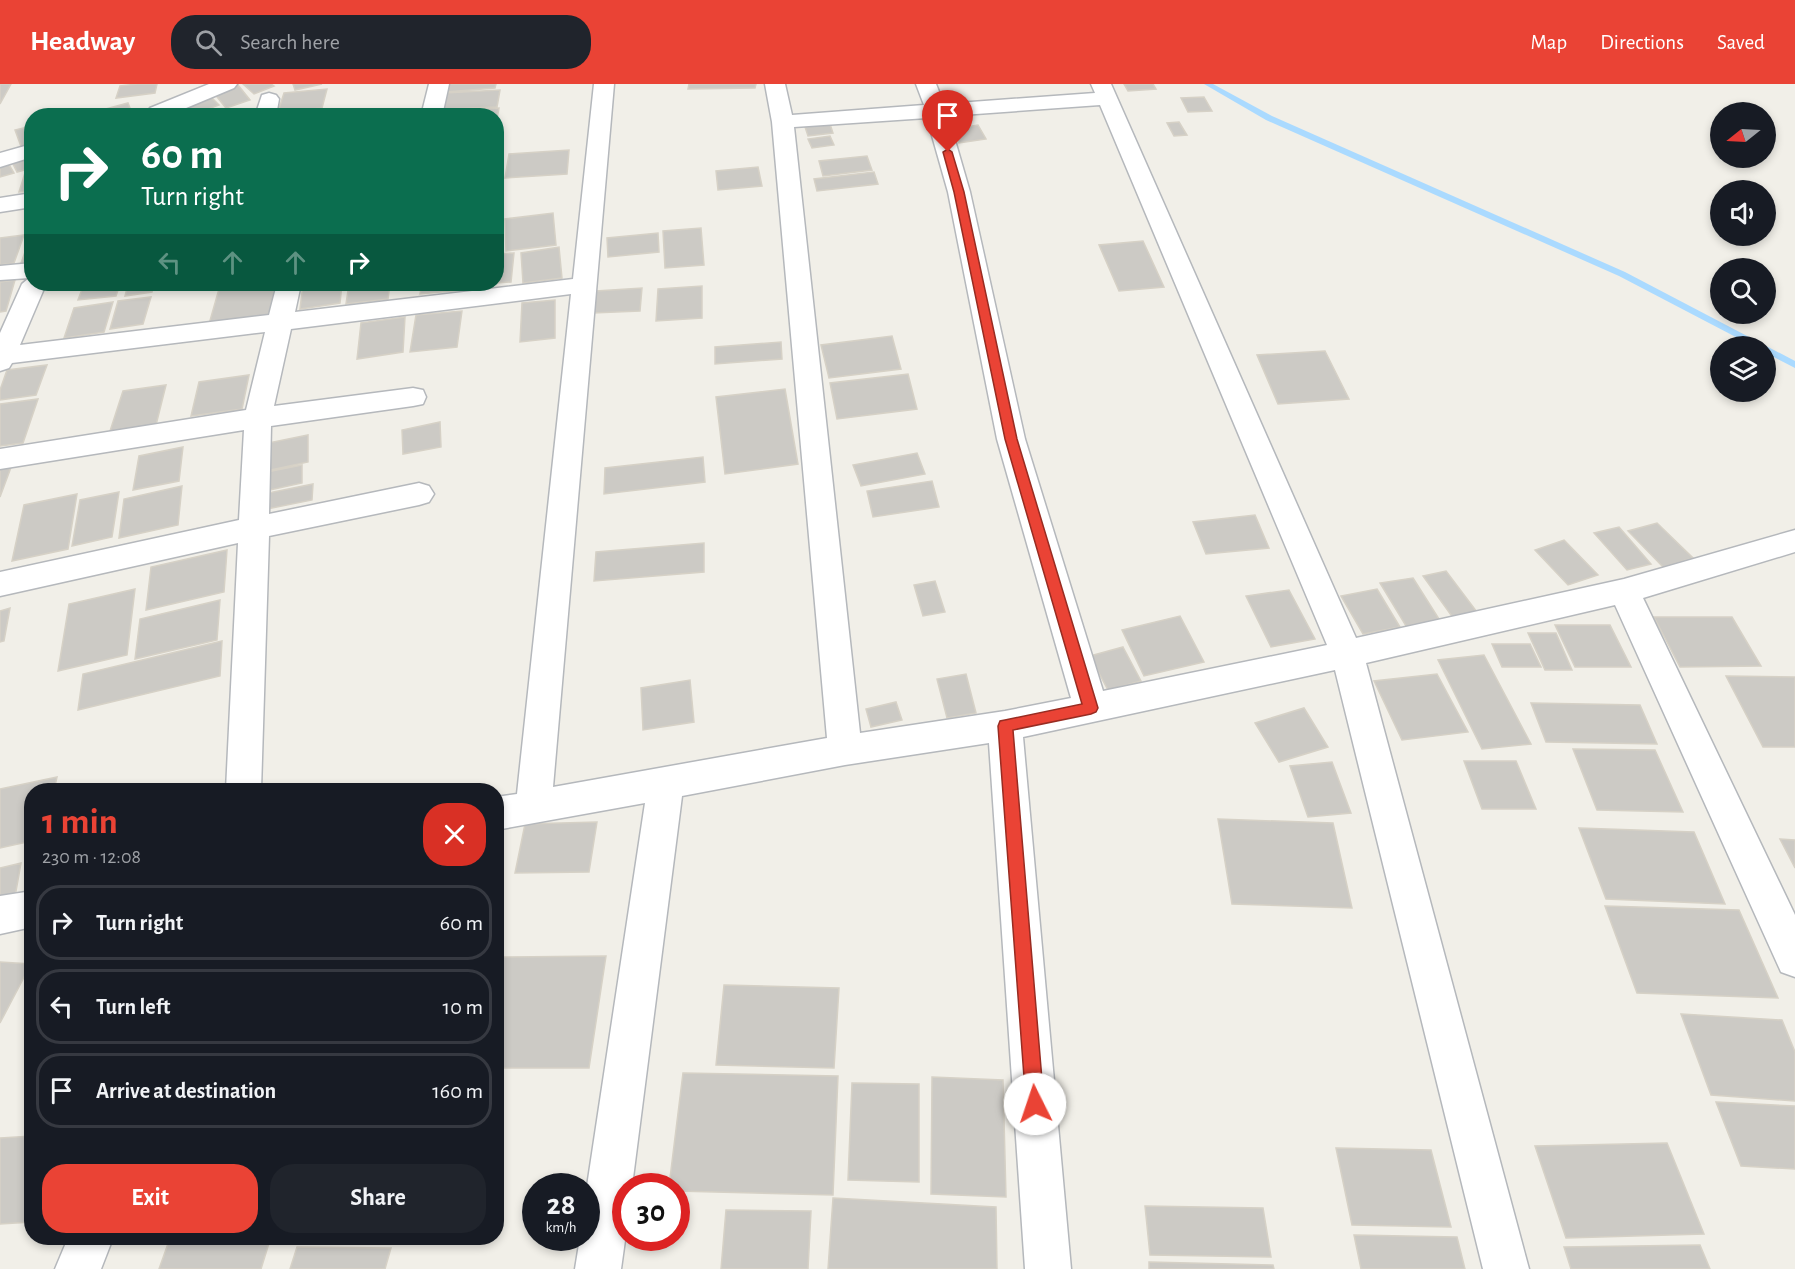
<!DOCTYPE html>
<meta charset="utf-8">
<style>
:root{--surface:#171b24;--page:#20242c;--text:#f1f3f6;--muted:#9ea1a6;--line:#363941;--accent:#ea4335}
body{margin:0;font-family:"Alegreya Sans",sans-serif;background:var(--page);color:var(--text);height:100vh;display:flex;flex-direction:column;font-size:22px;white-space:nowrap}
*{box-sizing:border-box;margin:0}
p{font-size:20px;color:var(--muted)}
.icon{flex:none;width:33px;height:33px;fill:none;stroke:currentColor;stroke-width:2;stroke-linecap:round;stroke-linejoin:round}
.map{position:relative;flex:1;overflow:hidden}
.panel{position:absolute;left:24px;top:699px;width:480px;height:462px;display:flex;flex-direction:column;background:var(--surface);border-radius:24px;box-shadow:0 3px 9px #0003}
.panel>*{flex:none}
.top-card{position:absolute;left:24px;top:24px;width:480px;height:183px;border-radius:24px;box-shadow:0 3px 9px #0003;background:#0b6e4f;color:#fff;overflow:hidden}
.needle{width:39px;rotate:252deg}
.fabs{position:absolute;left:1710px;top:18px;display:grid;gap:12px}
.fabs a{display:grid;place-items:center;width:66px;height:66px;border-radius:50%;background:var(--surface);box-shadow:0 3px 9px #0003;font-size:30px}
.speed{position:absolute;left:522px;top:1089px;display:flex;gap:12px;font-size:30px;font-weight:700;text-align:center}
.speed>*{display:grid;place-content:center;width:78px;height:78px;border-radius:50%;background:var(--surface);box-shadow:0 3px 9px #0003;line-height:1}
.speed small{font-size:15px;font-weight:400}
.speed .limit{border:9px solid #d22;background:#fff;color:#111}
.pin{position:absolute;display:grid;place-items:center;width:51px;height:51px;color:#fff;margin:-62px -26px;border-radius:50% 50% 50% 0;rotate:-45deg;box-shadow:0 0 6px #0007}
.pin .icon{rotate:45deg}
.me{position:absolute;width:66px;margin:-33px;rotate:356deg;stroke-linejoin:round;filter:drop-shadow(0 0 4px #0008)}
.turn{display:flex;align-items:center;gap:21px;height:126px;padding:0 18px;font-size:27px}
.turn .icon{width:78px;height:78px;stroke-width:2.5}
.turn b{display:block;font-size:42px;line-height:51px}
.lanes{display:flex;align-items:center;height:57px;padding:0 18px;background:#0003;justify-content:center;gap:30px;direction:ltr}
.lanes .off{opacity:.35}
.round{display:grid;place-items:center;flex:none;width:63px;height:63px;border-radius:24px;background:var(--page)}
.summary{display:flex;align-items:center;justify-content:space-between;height:102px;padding:0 18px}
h1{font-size:36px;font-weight:700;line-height:45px;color:var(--accent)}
.primary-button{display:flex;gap:12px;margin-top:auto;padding:12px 18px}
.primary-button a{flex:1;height:69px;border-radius:24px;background:var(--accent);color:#fff;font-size:24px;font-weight:700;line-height:69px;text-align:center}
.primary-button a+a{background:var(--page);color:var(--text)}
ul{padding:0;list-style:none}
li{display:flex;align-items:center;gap:18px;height:75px;margin:0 12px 9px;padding:0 6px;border:3px solid var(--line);border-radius:24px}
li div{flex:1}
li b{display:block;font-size:22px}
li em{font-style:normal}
header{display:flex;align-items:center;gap:36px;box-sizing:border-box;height:84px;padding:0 30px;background:var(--accent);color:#fff}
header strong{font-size:28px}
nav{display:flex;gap:33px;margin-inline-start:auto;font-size:21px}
.search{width:420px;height:54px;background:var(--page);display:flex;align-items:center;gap:15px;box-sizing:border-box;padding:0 21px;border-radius:24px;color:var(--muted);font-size:22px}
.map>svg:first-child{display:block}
</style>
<header>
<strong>Headway</strong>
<div class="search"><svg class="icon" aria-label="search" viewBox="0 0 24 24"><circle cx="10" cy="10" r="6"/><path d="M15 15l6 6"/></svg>Search here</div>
<nav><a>Map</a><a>Directions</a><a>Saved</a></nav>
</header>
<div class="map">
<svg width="1795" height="1185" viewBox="0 0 1795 1185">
<rect width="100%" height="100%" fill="#f1efe8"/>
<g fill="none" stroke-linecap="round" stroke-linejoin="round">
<path fill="#aadaff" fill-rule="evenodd" d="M1204 0H1213L1272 32 1625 188 1795 277V284L1766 269V262H1753L1619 192 1266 36Z"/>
</g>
<path fill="#cccac5" stroke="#d6d1c6" stroke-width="1.5" d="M0 0H11L0 20Z
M137 0H157L155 9 116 14 120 2Z
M243 0H271L274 2 254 10Z
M293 0H322L295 6Z
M448 0H496L495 4 446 8Z
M689 0H756L755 4 688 5Z
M1124 0H1153L1156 5 1128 7Z
M238 1 250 16 226 24 214 9Z
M327 5 322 24 278 28 284 9Z
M500 6 497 23 442 25 444 9Z
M210 12 219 21 195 30 186 21Z
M1204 13 1212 27 1188 28 1181 14Z
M128 19 132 29 105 32 102 26Z
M499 24 496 40V32H441L442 28Z
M1179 38 1187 51 1174 52 1167 39Z
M830 40 833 49 808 52 805 43Z
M978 41 986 55 959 59 952 45Z
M32 42V62L22 65 15 46Z
M830 52 834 61 812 64 808 55Z
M569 66 567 90 505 94 509 70Z
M867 72 872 86 823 92 819 77Z
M31 73 32 84 17 88 12 78Z
M8 79 14 89 0 93V81Z
M758 83 762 102 718 106 716 87Z
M32 88V107L19 108 25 89Z
M874 88 878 100 817 107 814 95Z
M553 129 556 161 506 167 505 135Z
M701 144 704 181 665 184 663 147Z
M658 149 659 168 608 173 607 154Z
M24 151 14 179 0 181V154Z
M29 157H32V177L21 179Z
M1143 157 1164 203 1119 207 1099 161Z
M559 163 562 194 523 199 521 169Z
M514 169 511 198 496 199V170Z
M15 196 6 227 0 228V198Z
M84 200H120L116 212 78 216Z
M128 200H154L152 208 125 212Z
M260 200H276L269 233 209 240 219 205Z
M303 200H342L340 219 300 225Z
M349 200H390L388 215 346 220Z
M422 200H462L461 206 420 210Z
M702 202V234L656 237 658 205Z
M642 204 640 227 593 229 596 207Z
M151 213 143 240 110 245 118 217Z
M555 216V254L520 258 522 219Z
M113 218 104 248 64 254 74 224Z
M462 227 457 263 410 268 416 231Z
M405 233 403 268 357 275 361 239Z
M892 252 901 285 829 294 821 261Z
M781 258 782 275 715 280V263Z
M1325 267 1349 315 1278 320 1257 271Z
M47 281 36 311 0 316V306L7 286Z
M908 290 917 325 837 335 830 299Z
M249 291 242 325 191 332 199 298Z
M166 301 156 341 110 347 123 307Z
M785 305 798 380 725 390 716 313Z
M38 315 23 359 0 362V320Z
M440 338 441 363 403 370 402 346Z
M308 351V378L266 387 268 359Z
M183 363 179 397 133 406 139 372Z
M917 369 925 390 861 402 853 381Z
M703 373 705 398 604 410 605 384Z
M13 378 0 413V380Z
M302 381V399L256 409 257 390Z
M932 397 939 423 873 433 867 407Z
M313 400 312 416 262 426 263 410Z
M182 402 178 441 119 454 124 415Z
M119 408 112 453 72 462 80 416Z
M77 410 68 465 12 477 24 421Z
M1255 431 1269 464 1206 470 1193 438Z
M1657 439 1693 474 1663 483 1628 447Z
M1619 443 1651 480 1627 486 1594 449Z
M1564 456 1598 491 1568 501 1535 466Z
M704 459V488L594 497 596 468Z
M227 466 224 508 146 526 151 483Z
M1446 487 1480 532 1456 538 1423 492Z
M1413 494 1439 535 1406 542 1380 499Z
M935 497 945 528 923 532 914 501Z
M135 505 127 571 58 587 69 520Z
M1377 505 1400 543 1363 550 1341 512Z
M1289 506 1315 555 1271 563 1246 512Z
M220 516 217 556 135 575 140 535Z
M10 524 4 557 0 558V527Z
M1180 532 1204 578 1144 592 1122 546Z
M1654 533H1732L1761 582 1680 583Z
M1555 541H1610L1631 583H1575Z
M1528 549H1556L1572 586H1545Z
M222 557 220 592 78 626 83 590Z
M1492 560H1530L1541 583H1502Z
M1123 563 1141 597 1108 606 1090 572Z
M1484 571 1531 660 1482 665 1438 576Z
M966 590 976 629 947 634 937 595Z
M1437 590 1468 648 1402 656 1374 597Z
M1726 592 1795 593V663H1763Z
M690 596 694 638 643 646 641 604Z
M896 618 902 636 871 643 866 625Z
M1531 619 1640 621 1657 660 1546 658Z
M1304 624 1328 663 1279 678 1255 639Z
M1573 665 1655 666 1683 728 1597 726Z
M1464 677H1516L1536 725H1482Z
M1332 678 1351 729 1308 733 1290 682Z
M57 693 54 706H32V757L0 764V705Z
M1218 735 1333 739 1352 824 1232 820Z
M597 738 589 788 515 789 525 740Z
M1579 744 1694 748 1725 820 1606 815Z
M1780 755 1795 756V784Z
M21 779 15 813 0 817V784Z
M31 779 32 814 23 816Z
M1605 822 1739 826 1778 914 1637 909Z
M606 872 589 984H496V888L499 873Z
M0 878 31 880 0 939Z
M724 901 839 904 834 984 716 981Z
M1681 930 1782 936 1795 968V1017L1711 1011Z
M683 989 838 992 833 1111 676 1107V1102H669Z
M932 993 1003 996 1006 1113 931 1110Z
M852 999 919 1000V1098L848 1096Z
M1716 1018 1795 1022V1085L1741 1082Z
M32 1052V1138L0 1140V1054Z
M1667 1059 1704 1150 1566 1154 1535 1062Z
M1336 1064 1431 1066 1451 1143 1352 1141Z
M833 1114 996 1123 997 1185H828Z
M1145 1122 1263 1124 1271 1173 1150 1171Z
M726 1126 811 1127 808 1185H721Z
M1354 1151 1457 1153 1465 1185H1361Z
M170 1154 270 1156 261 1185H159Z
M1700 1161 1710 1185H1571L1564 1163Z
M297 1163 391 1164 385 1185H290Z
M1149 1178 1273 1181 1274 1185H1149Z"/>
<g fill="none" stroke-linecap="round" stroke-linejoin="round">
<defs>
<path id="minor" d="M209 0H237L234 4 167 32H146L150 24Z
M429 0H449L442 32H421Z
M594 0H614L553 703 827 654 772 38 765 0H785L792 31 924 21 916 0H936L944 20 1095 9 1091 0H1111L1356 554 1624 495 1795 446V468L1643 514 1795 831V893L1781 888 1615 521 1366 579 1529 1185H1483L1335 586 1023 653 1071 1185H1025L989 659 845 681 682 712 632 1102H626V1149L621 1185H575L580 1154H586V1109L645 719 496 746V713L517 710 571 210 291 245 274 322 413 304 423 306 426 313 423 320 413 322 271 342 269 430 419 399 429 402 434 410 429 418 419 421 269 452 261 706H226L238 459 0 512V488L239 436 244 346 0 385V365L246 326 265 248 12 279 9 284 0 287V249L22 200 29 194 0 196V182L32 179V200H46L20 261 269 231 277 200H301L295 228 573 195ZM1100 21 1327 561 1103 607 1025 355 970 108 948 32ZM927 34 948 108 997 355 1071 614 1005 627 860 649 794 43Z
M269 9 276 11 279 15 276 32H255L262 11Z
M32 60V73L0 83V69Z
M32 109V123L0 128V114Z
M32 807V843L0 850V812Z
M68 1154H113L101 1185H55Z"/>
</defs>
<use href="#minor" stroke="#b5b8bc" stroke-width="3"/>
<use href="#minor" fill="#fff" fill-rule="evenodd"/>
</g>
<path fill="#ea4335" stroke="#982c22" stroke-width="1.5" d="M948 65 952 68 964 108 1017 355 1098 624 1096 628 1091 630 1013 646 1044 1020 1041 1026 1035 1028 1029 1026 1026 1020 998 642 1000 637 1005 636 1082 620 1005 355 954 108 943 68Z"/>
</svg>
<div class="fabs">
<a><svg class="needle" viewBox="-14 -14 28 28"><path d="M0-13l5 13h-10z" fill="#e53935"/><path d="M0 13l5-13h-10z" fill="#9ea1a6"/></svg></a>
<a><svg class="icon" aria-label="sound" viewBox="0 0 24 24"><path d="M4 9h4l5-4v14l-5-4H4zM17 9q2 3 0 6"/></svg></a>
<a><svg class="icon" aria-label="search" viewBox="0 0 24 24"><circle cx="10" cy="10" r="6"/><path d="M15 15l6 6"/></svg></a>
<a><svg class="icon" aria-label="layers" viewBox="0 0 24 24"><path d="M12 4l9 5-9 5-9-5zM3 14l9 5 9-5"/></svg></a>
</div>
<div class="speed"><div>28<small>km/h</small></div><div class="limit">30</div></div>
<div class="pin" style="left:948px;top:68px;background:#d93025"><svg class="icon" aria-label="arrive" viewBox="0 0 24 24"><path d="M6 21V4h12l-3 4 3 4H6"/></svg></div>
<svg class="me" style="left:1035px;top:1020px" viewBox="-20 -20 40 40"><circle r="19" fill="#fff"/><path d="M0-13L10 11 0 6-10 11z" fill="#ea4335"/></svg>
<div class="top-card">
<div class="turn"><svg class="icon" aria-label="right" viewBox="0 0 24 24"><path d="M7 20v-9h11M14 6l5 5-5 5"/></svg><div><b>60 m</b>Turn right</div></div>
<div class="lanes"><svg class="icon off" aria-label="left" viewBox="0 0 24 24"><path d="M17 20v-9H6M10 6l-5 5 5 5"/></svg><svg class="icon off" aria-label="ahead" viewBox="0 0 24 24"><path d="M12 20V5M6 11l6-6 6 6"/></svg><svg class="icon off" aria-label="ahead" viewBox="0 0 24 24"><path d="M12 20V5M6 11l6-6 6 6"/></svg><svg class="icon" aria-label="right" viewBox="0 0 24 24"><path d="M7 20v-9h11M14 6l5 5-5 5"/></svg></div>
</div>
<section class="panel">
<div class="summary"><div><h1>1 min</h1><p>230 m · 12:08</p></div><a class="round" style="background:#d93025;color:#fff"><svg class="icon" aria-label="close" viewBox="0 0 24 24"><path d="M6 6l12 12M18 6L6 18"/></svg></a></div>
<ul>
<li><svg class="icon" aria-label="right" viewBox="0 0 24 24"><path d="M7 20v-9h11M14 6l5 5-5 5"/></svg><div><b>Turn right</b></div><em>60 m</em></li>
<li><svg class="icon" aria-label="left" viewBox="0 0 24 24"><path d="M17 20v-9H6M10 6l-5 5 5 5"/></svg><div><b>Turn left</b></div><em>10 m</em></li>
<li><svg class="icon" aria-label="arrive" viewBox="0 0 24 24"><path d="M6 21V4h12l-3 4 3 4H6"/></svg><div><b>Arrive at destination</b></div><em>160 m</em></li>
</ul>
<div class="primary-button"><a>Exit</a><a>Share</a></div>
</section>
</div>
